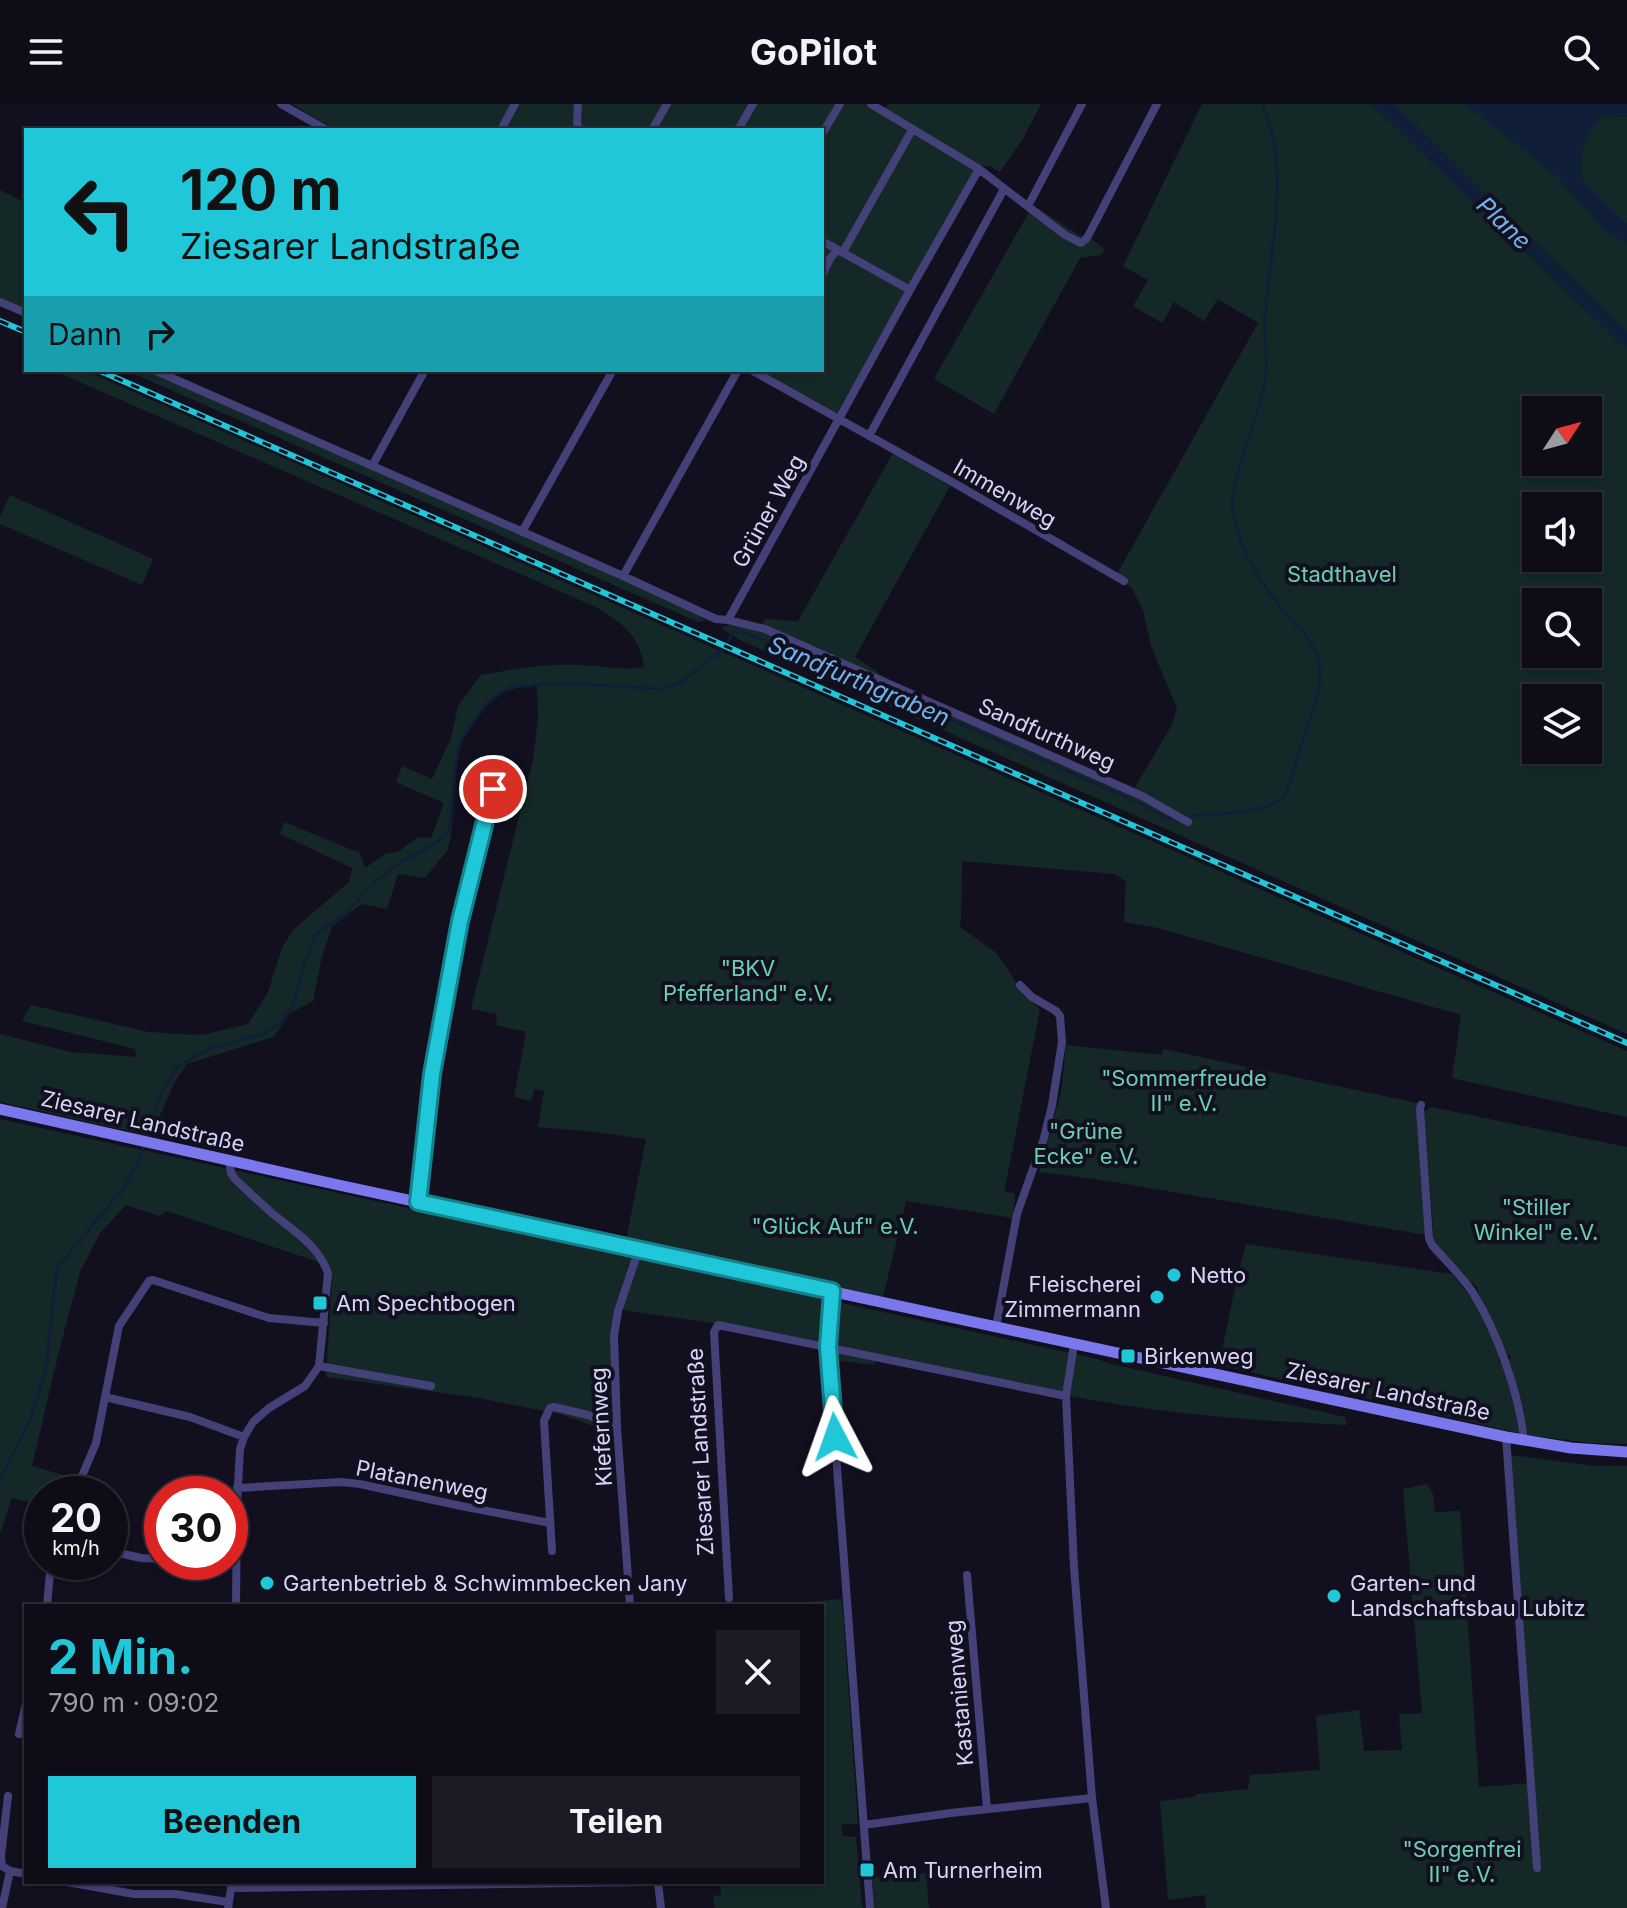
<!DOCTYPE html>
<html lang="de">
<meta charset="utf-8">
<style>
:root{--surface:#0e0c17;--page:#1c1a24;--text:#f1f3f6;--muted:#9b9ba1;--line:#2e2c36;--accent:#1fc7d9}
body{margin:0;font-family:Inter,sans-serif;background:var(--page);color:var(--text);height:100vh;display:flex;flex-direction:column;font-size:30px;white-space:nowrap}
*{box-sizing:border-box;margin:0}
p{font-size:26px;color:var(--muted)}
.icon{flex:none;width:44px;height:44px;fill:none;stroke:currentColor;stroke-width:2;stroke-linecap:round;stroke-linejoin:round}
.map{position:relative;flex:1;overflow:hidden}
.panel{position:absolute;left:24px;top:1500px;width:800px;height:280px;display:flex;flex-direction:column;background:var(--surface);border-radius:0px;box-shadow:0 2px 6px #0004,0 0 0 2px var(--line)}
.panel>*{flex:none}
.top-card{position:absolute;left:24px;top:24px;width:800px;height:244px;border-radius:0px;box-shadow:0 2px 6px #0004,0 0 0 2px var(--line);background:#1fc7d9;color:#111;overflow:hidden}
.needle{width:52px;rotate:54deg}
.tools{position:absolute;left:1522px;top:292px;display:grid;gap:16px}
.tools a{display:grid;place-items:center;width:80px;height:80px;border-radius:0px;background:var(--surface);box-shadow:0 2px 6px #0004,0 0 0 2px var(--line);font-size:40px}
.speed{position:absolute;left:24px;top:1372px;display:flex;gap:16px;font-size:40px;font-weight:700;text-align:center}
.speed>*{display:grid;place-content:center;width:104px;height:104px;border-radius:50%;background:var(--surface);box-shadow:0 2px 6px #0004,0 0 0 2px var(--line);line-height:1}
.speed small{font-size:20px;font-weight:400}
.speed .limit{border:12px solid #d22;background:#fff;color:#111}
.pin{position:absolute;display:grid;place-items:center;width:68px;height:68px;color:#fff;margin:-34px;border:4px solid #fff;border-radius:50%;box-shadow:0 2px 8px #0007}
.me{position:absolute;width:88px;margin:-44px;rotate:356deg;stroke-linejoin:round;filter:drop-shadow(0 0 6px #0008)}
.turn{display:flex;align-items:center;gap:28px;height:168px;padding:0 24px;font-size:36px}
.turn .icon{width:104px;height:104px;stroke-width:2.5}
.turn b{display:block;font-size:56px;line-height:68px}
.then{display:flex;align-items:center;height:76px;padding:0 24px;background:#0003;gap:16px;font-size:30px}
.round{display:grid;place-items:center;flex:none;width:84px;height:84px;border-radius:0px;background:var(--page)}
.head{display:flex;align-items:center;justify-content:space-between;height:136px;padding:0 24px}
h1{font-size:48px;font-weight:700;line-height:60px;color:var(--accent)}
.action{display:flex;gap:16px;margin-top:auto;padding:16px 24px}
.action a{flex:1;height:92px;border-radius:0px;background:var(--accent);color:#111;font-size:32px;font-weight:700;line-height:92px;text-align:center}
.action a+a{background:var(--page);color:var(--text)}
header{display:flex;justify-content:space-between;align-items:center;height:104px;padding:0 24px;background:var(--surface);font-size:36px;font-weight:700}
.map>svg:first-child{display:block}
</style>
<header><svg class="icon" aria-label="menu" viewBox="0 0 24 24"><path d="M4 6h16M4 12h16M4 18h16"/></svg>GoPilot<svg class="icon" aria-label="search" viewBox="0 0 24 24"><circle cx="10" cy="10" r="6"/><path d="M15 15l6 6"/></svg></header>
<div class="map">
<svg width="1627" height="1804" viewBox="0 0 1627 1804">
<rect width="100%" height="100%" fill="#12101f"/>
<path fill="#142827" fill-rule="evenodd" d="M292 0H866L907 27 975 67 837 309 759 266H822V26H336Z
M888 0H1041L1024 33 1000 68 990 62H980L885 6Z
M1202 0H1627V930L740 536 721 524 731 520 760 526 1131 690 1171 622 1177 605 1151 542 1143 506 1131 483 1116 474 1117 470 1258 219 1218 195 1204 217 1174 198 1162 219 1133 202 1148 176 1123 162ZM1536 306H1588V358H1536ZM1536 402H1588V454H1536ZM1536 498H1588V550H1536ZM1536 594H1588V646H1536Z
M0 86 26 99V205L0 194Z
M1033 101 1080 132 1090 134 1105 145 1101 151 1080 154 994 310 934 275Z
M52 266H84L1627 947V1013L1452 974 1461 911 1158 824 1124 818 1126 778 1115 770 962 757 961 816 959 822 995 848 1006 862 1019 885 1040 905 1005 1084V1088L1015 1089 1013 1114 906 1097 883 1193 626 1136 646 1035 594 1028 538 1023 544 987 534 985 531 997 514 993 526 928 496 921 497 910 471 905 533 657 538 614 537 582 523 583 505 587 485 603 460 638 457 653 451 731 447 747 425 774 398 770 387 805 362 800 332 822 322 852 313 897 290 909 273 933 187 960 174 979 151 1032 0 998V930L71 948 136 953 135 945 22 917 31 901 149 928 202 931 248 920 268 888 282 844 293 826 349 778 352 764 280 730 284 718 360 749 365 764 385 750 399 747 418 733 431 734 444 699 396 678 402 662 432 675 451 634 458 602 481 571C514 565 548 559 582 561 603 562 623 567 644 563 640 531 622 519 596 503Z
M125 266H146L622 475 697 510 707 517 698 518Z
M893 349 950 382 855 553 889 576 761 521 765 515 798 517Z
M10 391 153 455 142 481 0 420V413Z
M1066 941 1162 951 1163 945 1417 999 1426 1131 1096 1075 1039 1068 1061 988Z
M1431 1003 1627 1043V1340L1591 1339 1528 1331 1524 1306 1507 1256 1511 1254 1510 1251 1505 1250 1478 1188V1185L1473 1179H1470L1434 1138 1424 1008Z
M0 1015 1098 1255 1107 1259 1345 1313 1347 1321C1284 1318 1220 1314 1158 1306 1063 1294 969 1271 876 1251L874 1261 834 1256V1243L720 1220 622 1206 616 1207 611 1227 613 1282 611 1328 559 1310 479 1294 326 1273 332 1177 318 1158 167 1107 159 1112 126 1101 100 1129 80 1168 58 1251 32 1362 67 1372 63 1390H42V1401L12 1394 0 1430Z
M1246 1140 1452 1170 1476 1200 1499 1249 1498 1254C1511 1271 1516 1307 1519 1329L1219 1261 1237 1174Z
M1510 1351 1595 1362H1627V1804H1206L1205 1791 1168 1796 1160 1697 1193 1693 1197 1690 1248 1685 1250 1671 1320 1666 1316 1612 1359 1606 1364 1647 1402 1646 1399 1610 1422 1609 1403 1385 1427 1380 1433 1390 1435 1408 1460 1407 1479 1683 1533 1679Z
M842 1495 858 1720H841L843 1732 856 1733 862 1802 864 1804H715L713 1792 721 1791 720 1778H822V1502H755Z
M926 1769 929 1804H874L872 1773Z"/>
<path fill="#101e38" d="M1371 0H1393L1421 26 1627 228V246Z
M1465 0H1627V13L1602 12C1588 29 1574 52 1583 75 1587 85 1618 111 1627 120V139L1608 130 1555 71Z"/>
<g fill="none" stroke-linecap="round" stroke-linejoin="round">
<path stroke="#101e38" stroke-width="3" d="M1185 712C1211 710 1267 712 1284 691 1290 684 1298 650 1302 639 1310 614 1324 584 1318 557 1314 537 1301 527 1288 512 1265 484 1243 455 1235 418 1234 412 1232 406 1232 400 1236 358 1257 318 1265 277 1269 257 1264 236 1265 216 1268 145 1293 68 1262 0
M146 1034 158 996 176 964 210 944 264 930 278 921 293 902 304 860 316 830 345 810 374 779 398 760 439 737 450 724 456 657 461 636 484 603 498 590 511 583 558 579 661 585 678 580 725 544 732 530 739 527 803 550 1143 701 1166 714 1174 713
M0 1375 30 1316 46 1265 57 1164 122 1086 139 1057 144 1042"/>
<path stroke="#434177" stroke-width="8" d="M281 0 327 26
M578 0 577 18 579 26
M871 0 979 65 1065 131 1081 139 1087 134 1157 0
M501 26 515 0
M652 26 667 0
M738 26 753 0
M822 30 840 0
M1028 102 1082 0
M822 137 910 186
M843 148 912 26
M822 171 831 153 838 146
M0 198 26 209
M154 266 623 472 716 515 728 516 765 525 1142 692 1188 718
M751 266 954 379 1124 477
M869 332 1004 85
M372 362 425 266
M522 428 613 266
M623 472 738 266
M728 516 910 186 979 65
M1421 1001 1420 1005 1429 1134 1432 1141C1446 1157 1462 1172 1473 1189 1497 1227 1520 1292 1524 1337
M229 1057 231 1069 235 1075C248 1087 260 1099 273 1110 295 1128 318 1141 328 1169L319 1262 305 1282 269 1304 253 1318 244 1333 240 1345 237 1399 236 1502
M418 1098 432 970 460 817 501 655
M832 1187 828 1243 870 1804
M996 1223 1017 1110 1044 1034 1052 1001 1062 938 1060 912 1056 907 1032 893 1020 881
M1074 1240 1066 1292 1074 1463 1092 1694 1106 1804
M319 1262 431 1282
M244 1333 190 1313 105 1293 119 1222 149 1177 153 1176 269 1214 324 1219
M1506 1333 1537 1764
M82 1372 96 1339 105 1293
M237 1384 341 1378 360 1380 461 1402 550 1419
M110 1447 141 1454 162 1455
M552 1447 544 1317 550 1304 554 1303 588 1311 617 1323
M199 1458 235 1461
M967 1471 987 1705
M729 1494 714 1228 718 1221 1066 1292
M47 1502 51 1458
M630 1502 617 1323 614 1232 618 1207 639 1145
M19 1630 26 1600
M8 1692 1 1752 2 1762 10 1767
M864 1721 951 1709 1092 1694
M67 1778 134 1790H175L228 1798
M658 1778 661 1804
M231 1784 650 1778
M2 1804 10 1767 26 1770
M228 1804 232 1778"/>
<path stroke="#7a78ec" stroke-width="11" d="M0 1005 334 1080 1506 1333 1571 1344 1627 1348"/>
<defs>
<path id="rail" d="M0 217 26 228
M98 266 1627 939"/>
</defs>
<use href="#rail" stroke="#1fc7d9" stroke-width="6"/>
<use href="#rail" stroke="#12101f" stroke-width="3" stroke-dasharray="9" stroke-linecap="butt"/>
</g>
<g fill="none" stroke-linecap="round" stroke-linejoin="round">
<defs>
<path id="route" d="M493 685 460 817 432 970 418 1098 832 1187 828 1243 835 1333"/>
</defs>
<use href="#route" stroke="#14818d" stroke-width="20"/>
<use href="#route" stroke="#1fc7d9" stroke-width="14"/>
</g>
<g fill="#1fc7d9" stroke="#12101f" stroke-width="3">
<circle cx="1174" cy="1171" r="8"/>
<circle cx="1157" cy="1193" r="8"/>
<rect x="312" y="1191" width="16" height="16" rx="4"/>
<rect x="1120" y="1244" width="16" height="16" rx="4"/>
<circle cx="267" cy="1479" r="8"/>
<circle cx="1334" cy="1492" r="8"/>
<rect x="859" y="1758" width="16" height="16" rx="4"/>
</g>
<g text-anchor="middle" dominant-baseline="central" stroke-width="8" stroke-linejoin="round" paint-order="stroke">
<g font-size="22" fill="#d8d4f9" stroke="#12101f">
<text transform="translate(1005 389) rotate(30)">Immenweg</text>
<text transform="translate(768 407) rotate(-61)">Grüner Weg</text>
<text transform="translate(1047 630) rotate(24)">Sandfurthweg</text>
<text transform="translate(143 1017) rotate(13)">Ziesarer Landstraße</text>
<text transform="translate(1388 1287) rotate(12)">Ziesarer Landstraße</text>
<text transform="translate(601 1323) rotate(-93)">Kiefernweg</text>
<text transform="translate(700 1348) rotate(-93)">Ziesarer Landstraße</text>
<text transform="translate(422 1376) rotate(11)">Platanenweg</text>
<text transform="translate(959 1589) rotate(-95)">Kastanienweg</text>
</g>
<g font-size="22" fill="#6aceb5" stroke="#12101f">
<text x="1342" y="470">Stadthavel</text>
<text x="748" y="864">"BKV<tspan x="748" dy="25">Pfefferland" e.V.</tspan></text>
<text x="1184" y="974">"Sommerfreude<tspan x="1184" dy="25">II" e.V.</tspan></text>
<text x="1086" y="1027">"Grüne<tspan x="1086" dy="25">Ecke" e.V.</tspan></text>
<text x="1536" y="1103">"Stiller<tspan x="1536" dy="25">Winkel" e.V.</tspan></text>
<text x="835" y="1122">"Glück Auf" e.V.</text>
<text x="1462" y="1745">"Sorgenfrei<tspan x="1462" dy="25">II" e.V.</tspan></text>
</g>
<g font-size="22" fill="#d8d4f9" stroke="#12101f" text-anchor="start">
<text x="1190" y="1171">Netto</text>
<text x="1141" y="1180" text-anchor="end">Fleischerei<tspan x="1141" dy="25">Zimmermann</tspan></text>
<text x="336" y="1199">Am Spechtbogen</text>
<text x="1144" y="1252">Birkenweg</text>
<text x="283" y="1479">Gartenbetrieb &amp; Schwimmbecken Jany</text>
<text x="1350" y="1479">Garten- und<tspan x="1350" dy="25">Landschaftsbau Lubitz</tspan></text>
<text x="883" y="1766">Am Turnerheim</text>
</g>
<g font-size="24" font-style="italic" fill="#70b2eb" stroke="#12101f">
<text transform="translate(1504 119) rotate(44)">Plane</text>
<text transform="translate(859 577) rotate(23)">Sandfurthgraben</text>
</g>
</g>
</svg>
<div class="tools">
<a><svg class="needle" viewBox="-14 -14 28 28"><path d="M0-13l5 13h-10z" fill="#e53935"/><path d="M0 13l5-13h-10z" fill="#9b9ba1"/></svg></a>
<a><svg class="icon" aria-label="sound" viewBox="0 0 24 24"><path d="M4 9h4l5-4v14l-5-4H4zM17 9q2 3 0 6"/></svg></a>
<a><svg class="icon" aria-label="search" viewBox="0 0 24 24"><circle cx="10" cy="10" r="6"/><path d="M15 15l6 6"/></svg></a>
<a><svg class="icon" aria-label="layers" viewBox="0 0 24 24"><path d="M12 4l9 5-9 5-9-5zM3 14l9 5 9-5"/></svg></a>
</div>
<div class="speed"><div>20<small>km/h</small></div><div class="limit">30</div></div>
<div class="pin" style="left:493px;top:685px;background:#d93025"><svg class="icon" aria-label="arrive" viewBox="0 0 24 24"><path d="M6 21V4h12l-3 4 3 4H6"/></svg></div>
<svg class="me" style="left:835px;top:1333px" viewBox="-20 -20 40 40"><path d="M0-17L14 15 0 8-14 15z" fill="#1fc7d9" stroke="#fff" stroke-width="4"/></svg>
<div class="top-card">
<div class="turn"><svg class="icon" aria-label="left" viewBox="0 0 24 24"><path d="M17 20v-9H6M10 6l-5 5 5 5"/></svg><div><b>120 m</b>Ziesarer Landstraße</div></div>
<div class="then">Dann<svg class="icon" aria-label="right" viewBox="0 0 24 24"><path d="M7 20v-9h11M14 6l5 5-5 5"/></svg></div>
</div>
<section class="panel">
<div class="head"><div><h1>2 Min.</h1><p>790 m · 09:02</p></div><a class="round"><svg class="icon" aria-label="close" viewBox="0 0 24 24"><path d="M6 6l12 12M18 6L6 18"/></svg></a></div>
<div class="action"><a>Beenden</a><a>Teilen</a></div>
</section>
</div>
